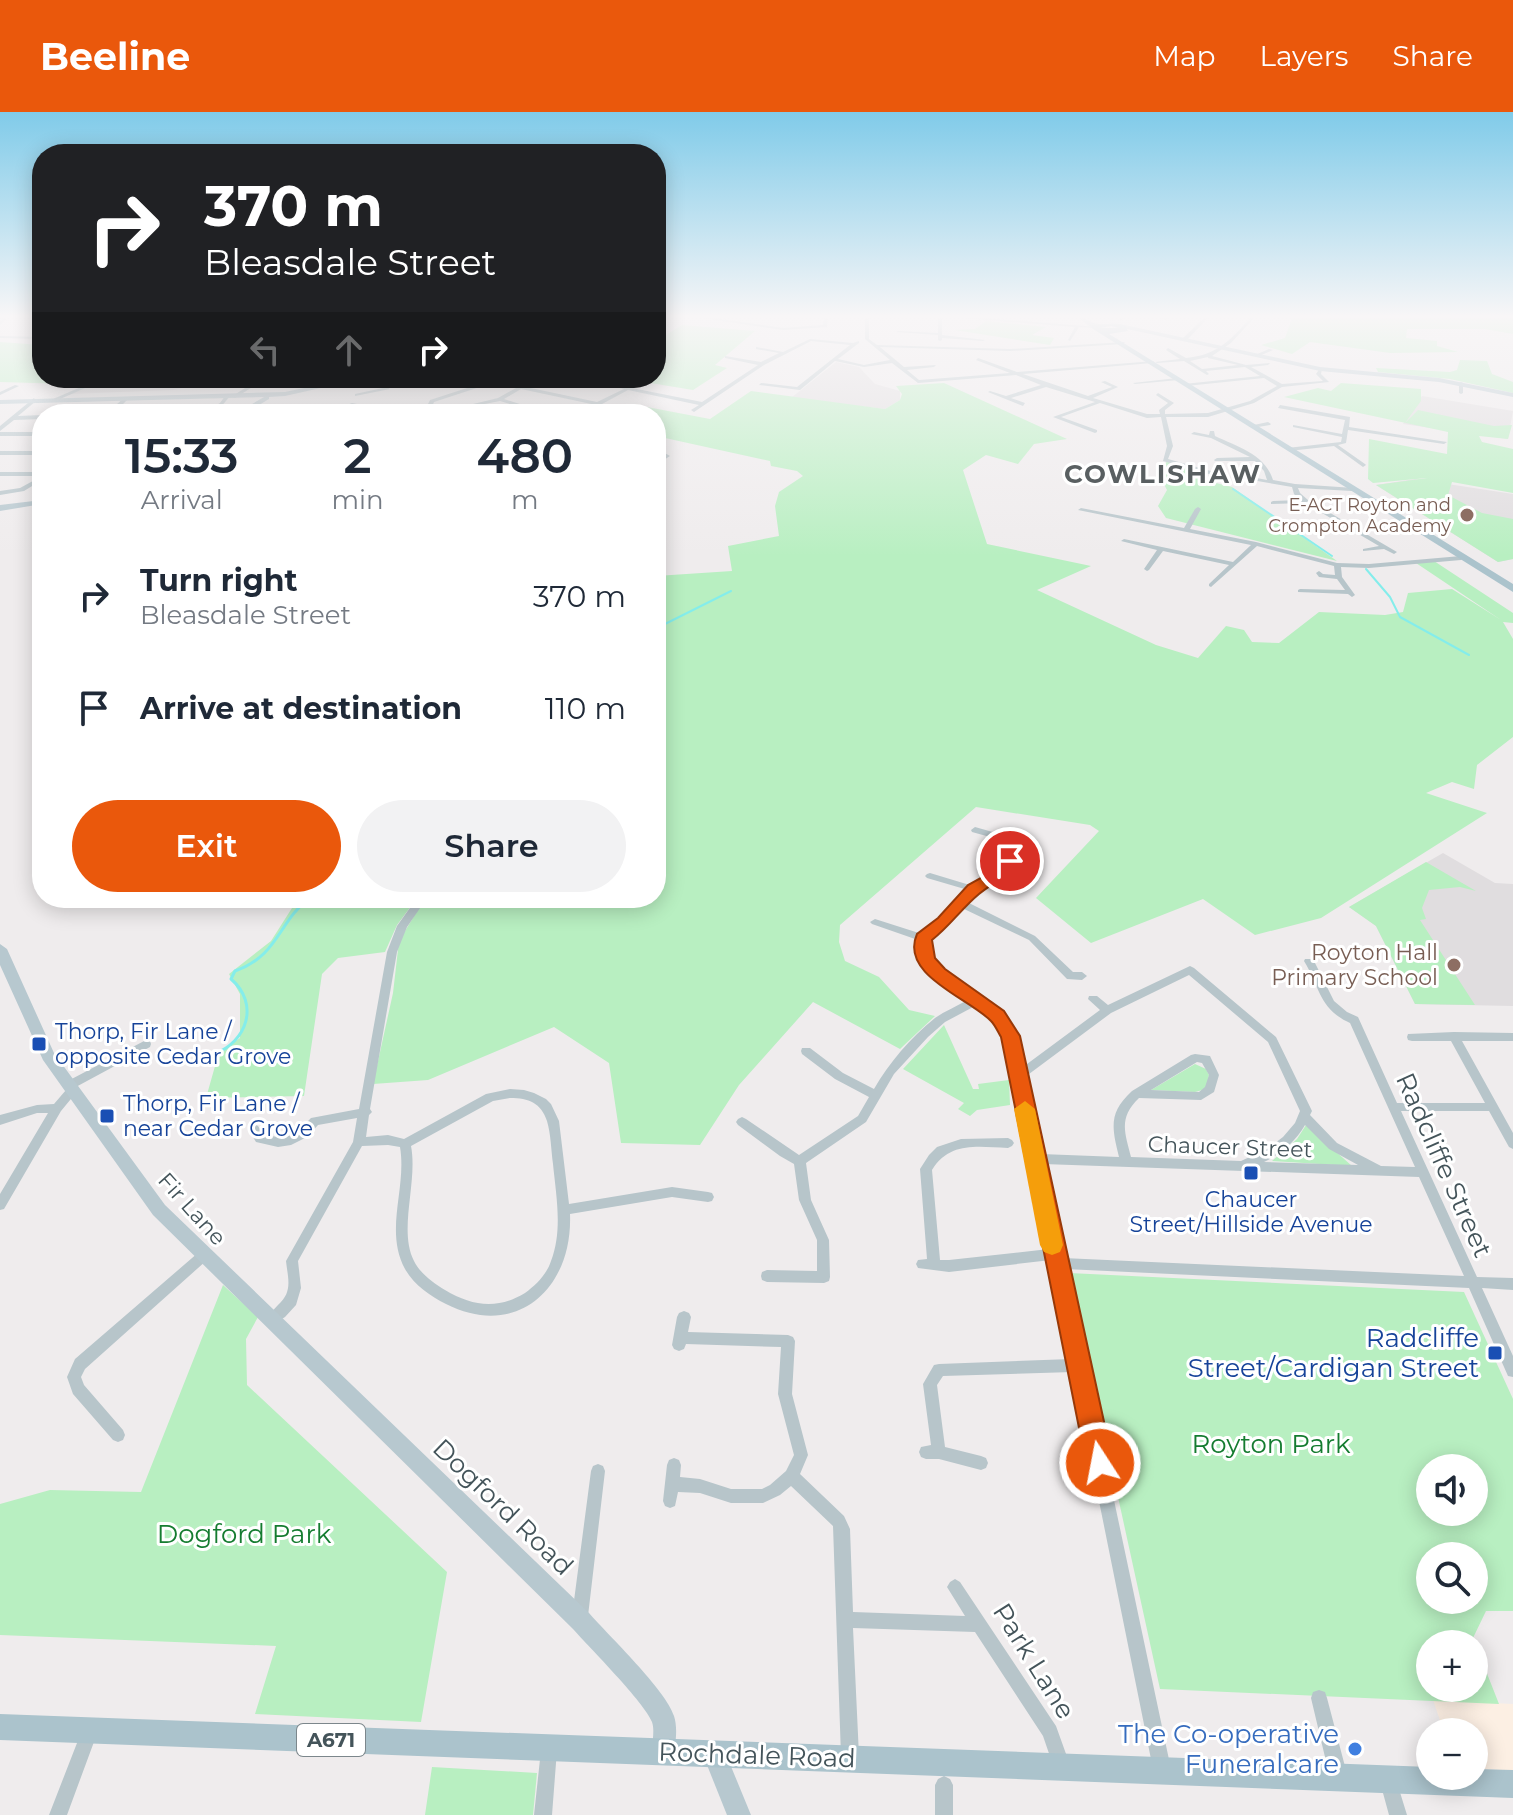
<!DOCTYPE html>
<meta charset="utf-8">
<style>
:root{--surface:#fff;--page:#f2f2f3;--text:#1f2937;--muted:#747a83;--accent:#ea580c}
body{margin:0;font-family:Montserrat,sans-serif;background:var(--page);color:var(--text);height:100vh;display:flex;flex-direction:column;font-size:30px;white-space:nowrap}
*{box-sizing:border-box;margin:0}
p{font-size:26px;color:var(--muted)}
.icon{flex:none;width:44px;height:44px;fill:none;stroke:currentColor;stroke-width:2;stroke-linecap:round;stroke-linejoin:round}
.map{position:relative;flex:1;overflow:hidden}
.panel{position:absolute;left:32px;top:292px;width:634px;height:504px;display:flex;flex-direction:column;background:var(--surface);border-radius:32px;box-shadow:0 4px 20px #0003}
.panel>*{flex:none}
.banner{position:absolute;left:32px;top:32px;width:634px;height:244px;border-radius:32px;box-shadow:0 4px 20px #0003;background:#202124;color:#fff;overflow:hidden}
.fabs{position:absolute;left:1416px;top:1342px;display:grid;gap:16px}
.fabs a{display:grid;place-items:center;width:72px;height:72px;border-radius:50%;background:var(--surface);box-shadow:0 4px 20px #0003;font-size:40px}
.pin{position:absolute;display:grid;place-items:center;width:68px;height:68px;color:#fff;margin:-34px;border:4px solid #fff;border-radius:50%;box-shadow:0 2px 8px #0007}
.me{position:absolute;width:88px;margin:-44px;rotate:349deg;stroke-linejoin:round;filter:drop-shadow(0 0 6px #0008)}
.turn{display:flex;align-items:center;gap:28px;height:168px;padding:0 40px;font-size:36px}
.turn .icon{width:104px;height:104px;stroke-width:2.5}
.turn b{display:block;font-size:56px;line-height:68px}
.lanes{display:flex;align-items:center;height:76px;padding:0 40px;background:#0003;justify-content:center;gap:40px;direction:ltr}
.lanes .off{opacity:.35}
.eta{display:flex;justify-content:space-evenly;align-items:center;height:136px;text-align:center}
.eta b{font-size:48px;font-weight:600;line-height:56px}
.cta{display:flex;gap:16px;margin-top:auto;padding:16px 40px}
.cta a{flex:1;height:92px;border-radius:48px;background:var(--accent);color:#fff;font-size:32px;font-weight:600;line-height:92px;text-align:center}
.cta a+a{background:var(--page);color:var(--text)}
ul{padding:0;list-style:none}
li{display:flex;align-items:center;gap:24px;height:112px;padding:0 40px}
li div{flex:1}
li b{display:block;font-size:30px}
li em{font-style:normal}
header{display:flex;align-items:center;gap:48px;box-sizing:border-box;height:112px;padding:0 40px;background:var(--accent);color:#fff}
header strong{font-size:38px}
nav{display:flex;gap:44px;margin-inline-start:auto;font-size:28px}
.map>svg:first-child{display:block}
</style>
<header>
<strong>Beeline</strong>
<nav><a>Map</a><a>Layers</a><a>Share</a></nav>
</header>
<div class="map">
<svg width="1513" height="1703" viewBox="0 0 1513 1703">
<rect width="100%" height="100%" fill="#efeced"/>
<path fill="#fcefe3" d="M1433 1588 1513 1592V1659L1474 1656V1620H1444Z"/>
<path fill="#e0dddf" d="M836 250 859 255 875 272 900 279V288L885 297 791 286Z
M110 266H194L186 275 173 278 70 282Z
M1422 284 1513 299 1508 327 1403 312Z
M1415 367 1513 382V447L1498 450 1376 373Z
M1443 741 1495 771 1513 772V894L1415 892 1376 814 1349 795Z"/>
<path fill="#b8efc1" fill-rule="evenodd" d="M1292 206H1513V222L1485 217H1407L1406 226 1437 229V234L1458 240 1390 241 1310 230 1292 242 1261 233 1285 226Z
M986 209 1046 215 1032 223 1054 226 1050 233 955 218 975 217Z
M682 213 755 219 715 253 727 256 693 278 620 266H656V229Z
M0 230 42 233V266H83L68 272 0 270Z
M1460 248 1487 249 1492 262 1513 270V281L1450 267 1378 260 1376 256 1450 260 1457 258Z
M944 271 1067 327 1034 332 1018 352 986 343 963 358 987 432 1091 454 1037 478 1156 533 1198 546 1226 514 1244 518 1252 530 1279 531 1319 500 1385 503 1403 500 1408 481 1452 477 1501 508 1416 451 1434 449 1513 501V511L1503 510 1513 527V625L1477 653 1474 677 1452 670 1426 681 1487 701 1321 806 1255 823 1203 787 1091 831 1036 786 1099 719 1090 713 976 695 840 813 839 830 845 849 879 865 909 898 935 904 900 937 813 890 739 973 700 1033 621 1031 609 951 554 915 428 968 373 972 393 881 399 829 425 786H656V464L732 459 728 434 779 424 775 394 779 380 803 364 797 359 771 354 770 349 656 324V302H636L647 295 710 307 751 279 885 297 900 288 902 282 896 274Z
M1341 271 1421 277V289L1405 311 1418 298 1494 314 1512 313 1508 327 1479 324 1482 330 1513 337V381L1452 370 1448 383 1482 401 1513 407V447L1498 450 1376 373 1427 366 1373 371 1368 367 1369 327 1447 342 1448 320 1284 285 1318 276 1331 279Z
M1167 349 1208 361 1204 368 1232 375 1337 449 1166 406 1158 394 1167 378 1159 363Z
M1426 750 1476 779 1460 775 1429 778 1422 796 1426 807 1420 808 1475 893 1415 892 1376 814 1349 795Z
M307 786H417L397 813 385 840 338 846 322 862 304 984 206 986 219 940 240 926V882L229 862 271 829 292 796Z
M944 913 973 977H979L978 972 1009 968 1010 993 977 998 970 1004 958 997 964 991 903 957Z
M1195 952 1206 957 1209 963 1206 977 1195 980 1151 978Z
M1306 1013 1352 1054 1272 1049 1297 1027Z
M1069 1161 1464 1180 1513 1287V1499H1486L1473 1526 1499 1592 1160 1577ZM1430 1356H1474V1400H1430ZM1430 1444H1474V1488H1430ZM1430 1532H1474V1576H1430Z
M223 1173 258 1205 246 1227 247 1273 447 1460 421 1610 255 1602 276 1534 0 1523V1392L50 1378 141 1380Z
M432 1655 537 1661 533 1703H425Z"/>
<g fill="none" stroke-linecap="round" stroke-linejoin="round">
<path stroke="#84edeb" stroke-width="2" d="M1233 377 1332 444
M1366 457 1390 485 1400 505 1469 543
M656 525 661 514 731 479"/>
<path stroke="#84edeb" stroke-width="3" d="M214 942C247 930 260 892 231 867L235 859C278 844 278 811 309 786"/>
<path fill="#b7c5ca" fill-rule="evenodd" d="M3 206 7 207 0 213V210Z
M702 206H714L783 216 823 213 824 206H828L827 215 783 218Z
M865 206H869V227L877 233 1010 237 1125 230 1123 232 1010 239 880 235 904 255 936 253 934 255 907 258 919 268 1010 261 976 248 978 246 1017 260 1154 249 1152 251 1023 262 1088 284 1112 275 1101 270 1105 269 1118 275 1093 286 1147 302H1160L1159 298 1168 291 1156 283 1158 281 1174 291 1165 298V302L1208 301 1250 289 1277 274 1264 266 1186 274 1184 272 1260 264 1245 255 1206 259 1209 262 1207 263 1184 249 1157 251 1155 250 1180 247 1166 238 1168 236 1186 246C1217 243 1230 229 1250 206H1254L1231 231 1212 244 1246 253 1270 251 1268 253 1251 255 1282 272 1323 269 1316 262 1320 256 1322 257 1321 262 1329 270 1282 275 1254 291 1208 305H1166L1173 334 1168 347 1218 361 1219 362 1216 364 1163 349 1167 334 1161 305 1147 306 1100 291 1061 305 1097 318V320L1095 321 1053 305 1095 290 1046 275 1011 286 1025 291 1023 294 988 280 990 279 1006 284 1041 273 1016 263 918 271 892 251 864 255 835 249 800 278 759 273 761 271 797 275 850 233 811 229 764 253 694 300 691 298 699 293 628 278 602 292 611 297 609 302H603L605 298 596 293 521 277 504 287 551 302H543L500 289 469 295V293L498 286 516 276 492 271 434 290 429 302H423L430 288 492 268 597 290 624 277 573 266H582L702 290 758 253 725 246V244L761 250 779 241 756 237V235L783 240 810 227 853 231 859 229V231L838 247 864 253 890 248 865 227ZM1208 245V246L1238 253 1202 257 1190 249Z
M938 206H942V223L985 228 983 229 942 226V228L940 229 938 228V223L896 220 898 219 938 221Z
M962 206H984L1098 215 1096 216 1079 215 1070 229 1068 228 1075 215Z
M1119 206H1126L1120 208Z
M1158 206H1167L1168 207 1166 208Z
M1204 206H1208L1186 229H1182V227Z
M656 208H661V209L656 210Z
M0 224 42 225V227L0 226Z
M1269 237 1273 238 1259 244 1255 243Z
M102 266H108L58 288 53 287Z
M294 266H303L292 269 290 268Z
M313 266H320L338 272 336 273Z
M365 266H371L390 277 355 284V282L383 276Z
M1177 266 1179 268 1135 272 1133 271Z
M1461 270 1463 271V281L1461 282 1459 281V271Z
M253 271 257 272 235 286 231 285Z
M15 273 19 274 0 283V280Z
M225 284 229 285C223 294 213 302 201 302L220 291Z
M125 285 127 288 113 302H75L78 300H108Z
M34 286 36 289 18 304 42 303V307L14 308 0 319V314Z
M352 291 357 292 337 300 341 302C329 302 319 297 307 297 299 297 291 302 281 302L305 293 334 300V298Z
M373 292 376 294 374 296 383 298 380 300 367 298V296Z
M1280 293 1350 305 1349 315 1447 330 1444 332 1348 318 1346 331 1338 333 1365 352 1366 353 1363 355 1334 334 1289 339 1286 337 1287 336 1341 330 1342 325 1293 315V313L1342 322 1345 308 1278 296Z
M145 300 154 302H142Z
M1268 310 1271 312 1270 313 1252 316 1249 314Z
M1210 319H1214L1215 324C1238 335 1265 342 1273 368L1295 372 1354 376 1355 377 1352 379 1298 376 1300 381 1308 388 1397 440 1394 442 1384 437 1363 439V437L1379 434 1345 414 1302 416V414L1304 413 1339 411 1305 391 1271 392V390L1273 389 1300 388 1294 382 1292 375 1234 365V363L1236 362 1267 368 1264 359 1255 349H1215L1214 348 1217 346 1250 345 1211 326 1191 322 1194 320 1209 323Z
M0 320H42V324H0Z
M656 336 670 344 656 353V349L663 344 656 340Z
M0 339H42V343H0Z
M0 360H42V364H0Z
M42 364V368L24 379 0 383V379L20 376Z
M1198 395 1201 397 1190 417 1256 430 1337 451 1369 452 1461 444 1464 446 1461 448 1369 456 1341 455 1342 465 1355 483 1352 485 1348 482 1298 480V478L1300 477 1345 478 1337 467 1319 465 1316 461 1319 459 1323 462 1335 463 1334 454 1257 434 1211 475 1209 474V472L1229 453 1163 439 1149 458 1147 459 1144 457 1157 438 1121 429 1124 427 1233 450 1251 433 1078 398 1081 396 1184 416 1195 397Z
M975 715 1028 730 1029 732 999 767 977 779 967 790 1035 824 1073 860H1082L1087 864 1082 868 1067 867 1029 828 962 796 947 812 928 827 931 846 943 859 1001 901 1016 924 1023 955 1100 898 1088 887 1089 884H1097L1108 893 1190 854 1194 856 1276 925 1312 999 1310 1003 1337 1031 1381 1054 1415 1055 1350 911C1319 897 1320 875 1304 849L1305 847H1313L1334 889 1347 900 1358 905 1397 991H1485L1451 929H1412L1408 928 1407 925 1408 922 1454 920 1513 921V929H1462L1513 1021V1037L1509 1035 1489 999H1401L1477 1165 1513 1166V1178L1482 1176 1513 1244V1265L1508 1264 1469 1176 1065 1157 1171 1657 1168 1663 1162 1666 1156 1663 1153 1657 1073 1260 943 1264 937 1273 945 1335 981 1344 986 1346 988 1351 986 1356 981 1358 939 1347H926L921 1345 919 1340 921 1335 931 1333 923 1272 934 1253 939 1252 1071 1247 1052 1155 1050 1151 1051 1148 949 1160 918 1156 916 1152 918 1148 927 1147 920 1057 929 1043 937 1035 961 1027 1008 1026 1012 1028 1014 1031 1012 1034 1008 1036C978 1035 950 1029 932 1058L940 1148H949L1049 1137 1015 968 1011 965 1013 962C1006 925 1007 917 975 894L945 910 928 925 894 962 866 1010 806 1051 811 1088 829 1128 830 1165 829 1169 824 1171 767 1170 762 1168 761 1164 762 1160 767 1158 817 1159V1128L799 1088 794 1052 780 1044 738 1013 736 1010 738 1007 742 1005 746 1007 799 1043 858 1004 869 985 835 967 802 942 801 939 802 936H810L843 961 874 977C889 951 910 926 935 906 945 899 957 894 968 888L935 865 922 849 918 828 872 812 870 810 875 807 922 822 941 808 968 778 927 766 925 764 927 762 930 761 973 774 993 763 1019 733 972 720 971 718ZM1189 863 1268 930 1300 999 1295 1011 1283 1025 1267 1037 1241 1049 1131 1045C1125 1021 1118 1006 1139 986L1201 988 1214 980 1219 963 1210 944 1195 942 1191 943 1132 979C1108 1001 1112 1016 1119 1045L1041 1042 1025 965 1111 901ZM1197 950 1202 951 1209 963 1205 975 1199 980 1151 978ZM1305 1013 1329 1037 1358 1053 1264 1050C1282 1041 1295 1030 1305 1013ZM1043 1052 1419 1065 1464 1164 1063 1146Z
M417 786H427L407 815 397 840 370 997 372 1000 369 1003 366 1025 388 1023 404 1027 486 982 510 977 524 978 534 981 546 987 551 992 559 1009 569 1092 672 1075 708 1080 712 1081 714 1085 712 1089 708 1090 672 1085 570 1102C573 1176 517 1228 446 1192 430 1184 414 1173 405 1157 384 1118 407 1076 400 1035L388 1033 362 1034 298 1149 301 1176 296 1193 285 1205 271 1214 266 1212 264 1208C268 1202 273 1199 278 1193 293 1180 288 1167 286 1149L353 1030 357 1006 318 1013 307 1025 291 1033 278 1035 256 1030 248 1017 250 1014 254 1012 258 1014 264 1023 278 1025 289 1024 299 1018 311 1006 359 997 387 840 397 814ZM510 986C529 986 541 991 547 1009 551 1023 551 1037 553 1052 556 1083 563 1118 551 1149 547 1162 536 1173 525 1181 497 1198 472 1194 445 1178 433 1171 420 1161 414 1149 398 1118 418 1070 411 1034L493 989Z
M146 928 150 929 151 932 150 935 74 976 77 979 75 982 61 999 4 1097 0 1098V1082L48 1001H37L0 1013V1003L37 993 54 992 66 978 62 974 64 971Z
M203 1138 207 1140 209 1144 207 1148 85 1257 81 1265 84 1273 123 1318 125 1323 123 1328 118 1330 113 1328 73 1282 67 1265 75 1247 199 1140Z
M684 1199 689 1201 691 1205 688 1220 788 1223 793 1225 795 1229 792 1282 808 1343 800 1362 844 1404 850 1417 853 1500 965 1504 947 1475 950 1470 955 1467 960 1470 1056 1614 1070 1653 1067 1659 1061 1662 1055 1659 1043 1624 975 1520 853 1516 859 1644 856 1650 850 1653 844 1650 841 1644 833 1414 791 1374 780 1383 763 1391H731L700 1381 678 1380 675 1394 670 1396 665 1394 663 1389 667 1353 669 1348 674 1346 679 1348 681 1353 680 1365 700 1367 731 1377H762L770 1373 786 1359 794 1343 778 1282 781 1235 686 1232 684 1237 679 1239 674 1237 672 1233 677 1205 679 1201Z
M598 1352 603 1354 605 1359 588 1504 586 1510 580 1512 574 1510 572 1504 591 1359 593 1354Z
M1319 1578 1325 1580 1327 1586 1347 1662 1344 1668 1338 1671 1332 1668 1329 1662 1311 1586 1313 1580Z
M90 1611 96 1613 98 1619 67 1703H49L84 1613Z
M549 1630 555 1632 557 1638 552 1703H534L541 1638 543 1632Z
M1389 1661 1395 1664 1407 1703H1389L1380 1670 1383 1664Z
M944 1664 950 1667 953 1673V1703H935V1673L938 1667Z"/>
<path fill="#b7c8cf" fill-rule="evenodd" d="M1120 212 1320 255 1439 266 1513 281V285L1439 270 1320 259 1118 215Z
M352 266H365L285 284 269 285V287L244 302H235L264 285 0 292V288L285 280Z
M42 388V392L0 399V393Z
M0 832 7 837 54 941 165 1093 589 1501C609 1524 666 1578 674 1604 678 1616 676 1636 671 1647L663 1651 655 1647C649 1635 656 1622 652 1610 645 1591 589 1535 573 1517L153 1103 43 948 0 853Z
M715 1631 723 1635 751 1703H727L703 1643 707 1635Z"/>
<path fill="#abc3cc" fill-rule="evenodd" d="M1079 206C1087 206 1091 211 1098 212 1108 213 1115 210 1125 214L1128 219 1109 222 1513 472V480L1093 217ZM1111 214 1119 216H1100Z
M0 1602 1430 1655V1664H1474V1657L1513 1658V1686L0 1628Z"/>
</g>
<linearGradient id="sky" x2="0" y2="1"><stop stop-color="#80cbe9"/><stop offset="0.46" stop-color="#f8f6f7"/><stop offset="1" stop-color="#f8f6f7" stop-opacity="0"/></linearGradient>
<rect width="1513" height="444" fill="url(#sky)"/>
<path fill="#ea580c" stroke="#983908" stroke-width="2" d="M1010 743 1019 749C1005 767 995 769 979 782 962 796 950 814 932 828L935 846 945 857 1004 899 1020 924 1113 1351 1109 1360 1100 1364 1090 1360 1086 1351 1001 925C998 920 995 913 991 909 969 886 899 863 917 822L938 806 968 773 990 761Z"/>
<path fill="#f59e0b" d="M1025 989 1035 997 1063 1133 1060 1140 1052 1143 1044 1140 1040 1133 1014 997Z"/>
<g fill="#8d6e63" stroke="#fff" stroke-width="3">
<circle cx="1467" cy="403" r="8"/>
<circle cx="1454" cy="853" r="8"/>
</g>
<g fill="#1a4fb4" stroke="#fff" stroke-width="3">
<rect x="31" y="924" width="16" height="16" rx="4"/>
<rect x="99" y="996" width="16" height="16" rx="4"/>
<rect x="1243" y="1053" width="16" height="16" rx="4"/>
<rect x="1487" y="1233" width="16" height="16" rx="4"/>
</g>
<circle fill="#3f7fe0" stroke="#fff" stroke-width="3" cx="1355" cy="1637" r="8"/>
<g text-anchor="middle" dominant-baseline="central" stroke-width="6" stroke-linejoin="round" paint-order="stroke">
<g font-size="18" fill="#785e54" stroke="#fff" text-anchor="end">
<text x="1451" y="393">E-ACT Royton and<tspan x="1451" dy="21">Crompton Academy</tspan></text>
</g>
<rect fill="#fff" stroke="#7c878c" stroke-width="2" x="297" y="1612" width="68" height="32" rx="6"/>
<g font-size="20" font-weight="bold" fill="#44545a">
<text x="331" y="1628">A671</text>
</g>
<g font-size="22" fill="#785e54" stroke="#fff" text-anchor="end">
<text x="1438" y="840">Royton Hall<tspan x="1438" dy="25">Primary School</tspan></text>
</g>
<g font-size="22" fill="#164399" stroke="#fff" text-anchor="start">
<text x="55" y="919">Thorp, Fir Lane /<tspan x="55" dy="25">opposite Cedar Grove</tspan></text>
<text x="123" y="991">Thorp, Fir Lane /<tspan x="123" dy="25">near Cedar Grove</tspan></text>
<text x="1251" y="1087" text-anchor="middle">Chaucer<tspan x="1251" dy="25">Street/Hillside Avenue</tspan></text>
</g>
<g font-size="22" fill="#44545a" stroke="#fff">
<text transform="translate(1230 1035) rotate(2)">Chaucer Street</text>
<text transform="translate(192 1097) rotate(48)">Fir Lane</text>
</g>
<g font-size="26" font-weight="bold" letter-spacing="2" fill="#595f61" stroke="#fff">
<text x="1163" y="362">COWLISHAW</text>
</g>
<g font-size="26" fill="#44545a" stroke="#fff">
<text transform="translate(1444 1053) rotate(66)">Radcliffe Street</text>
<text transform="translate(503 1395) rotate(44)">Dogford Road</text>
<text transform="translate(1034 1549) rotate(58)">Park Lane</text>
<text transform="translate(757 1643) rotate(2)">Rochdale Road</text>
</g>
<g font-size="26" fill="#164399" stroke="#fff" text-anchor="end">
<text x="1479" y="1226">Radcliffe<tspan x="1479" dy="30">Street/Cardigan Street</tspan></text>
</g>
<g font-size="26" fill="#157c30" stroke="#fff">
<text x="1271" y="1332">Royton Park</text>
<text x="244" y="1422">Dogford Park</text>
</g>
<g font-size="26" fill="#366cbe" stroke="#fff" text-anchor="end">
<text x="1339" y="1622">The Co-operative<tspan x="1339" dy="30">Funeralcare</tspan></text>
</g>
</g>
</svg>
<div class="fabs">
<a><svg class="icon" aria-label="sound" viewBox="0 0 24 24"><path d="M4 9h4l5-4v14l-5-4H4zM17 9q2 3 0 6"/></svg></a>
<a><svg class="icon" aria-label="search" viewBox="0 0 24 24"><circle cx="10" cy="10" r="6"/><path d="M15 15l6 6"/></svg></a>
<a>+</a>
<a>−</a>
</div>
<div class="pin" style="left:1010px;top:749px;background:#d93025"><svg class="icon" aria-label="arrive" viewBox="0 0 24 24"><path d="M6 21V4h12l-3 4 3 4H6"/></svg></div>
<svg class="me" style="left:1100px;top:1351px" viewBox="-20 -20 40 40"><circle r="17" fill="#ea580c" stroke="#fff" stroke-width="3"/><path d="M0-11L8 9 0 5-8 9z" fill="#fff"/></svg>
<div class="banner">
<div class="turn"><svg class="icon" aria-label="right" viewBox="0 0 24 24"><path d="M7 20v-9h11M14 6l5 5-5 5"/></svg><div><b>370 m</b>Bleasdale Street</div></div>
<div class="lanes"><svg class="icon off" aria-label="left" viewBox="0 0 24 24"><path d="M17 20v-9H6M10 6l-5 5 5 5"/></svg><svg class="icon off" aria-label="ahead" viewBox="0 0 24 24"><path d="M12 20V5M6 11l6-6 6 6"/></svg><svg class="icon" aria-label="right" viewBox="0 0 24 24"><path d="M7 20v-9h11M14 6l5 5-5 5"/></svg></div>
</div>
<section class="panel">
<div class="eta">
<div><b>15:33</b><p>Arrival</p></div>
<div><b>2</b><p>min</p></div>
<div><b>480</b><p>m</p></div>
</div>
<ul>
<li><svg class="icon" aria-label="right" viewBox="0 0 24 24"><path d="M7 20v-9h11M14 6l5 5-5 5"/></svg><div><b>Turn right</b><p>Bleasdale Street</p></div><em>370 m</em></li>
<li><svg class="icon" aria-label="arrive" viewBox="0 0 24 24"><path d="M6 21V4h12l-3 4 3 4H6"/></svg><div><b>Arrive at destination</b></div><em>110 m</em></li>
</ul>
<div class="cta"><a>Exit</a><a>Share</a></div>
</section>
</div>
